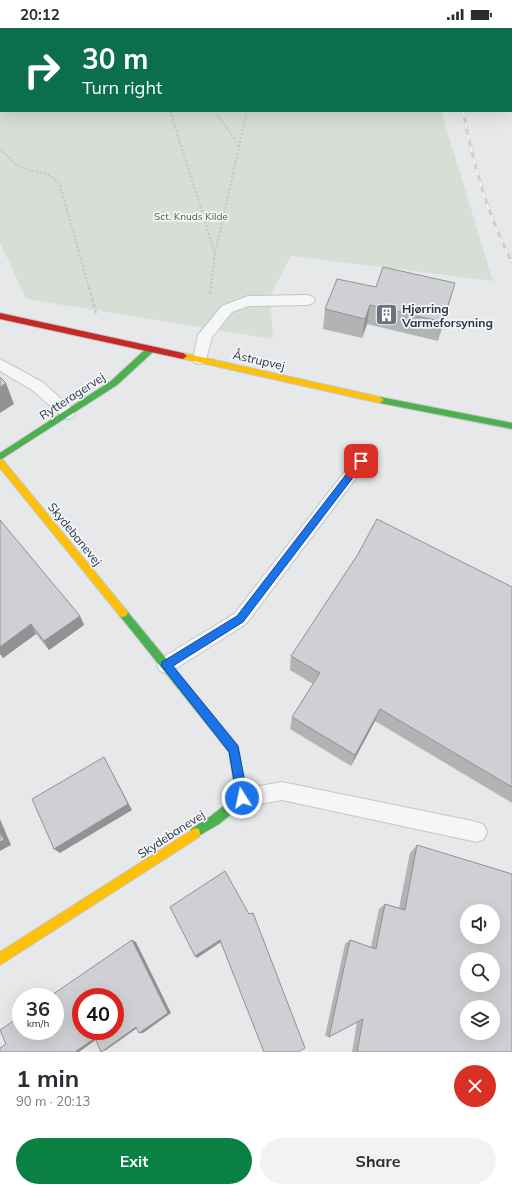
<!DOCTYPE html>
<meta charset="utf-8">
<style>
:root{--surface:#fff;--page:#f2f2f3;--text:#2b2b33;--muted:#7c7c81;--accent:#0b8043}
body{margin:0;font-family:Mulish,sans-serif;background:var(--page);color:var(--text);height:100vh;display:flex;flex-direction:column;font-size:15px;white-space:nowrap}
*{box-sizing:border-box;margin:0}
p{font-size:13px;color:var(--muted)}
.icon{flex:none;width:22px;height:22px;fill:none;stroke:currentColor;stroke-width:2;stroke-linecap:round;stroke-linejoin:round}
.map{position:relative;height:1024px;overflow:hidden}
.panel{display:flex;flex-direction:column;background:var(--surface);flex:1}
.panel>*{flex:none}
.guide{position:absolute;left:0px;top:0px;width:512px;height:84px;box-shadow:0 4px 16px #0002;background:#0b6e4f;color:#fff;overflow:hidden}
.fabs{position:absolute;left:460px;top:876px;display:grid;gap:8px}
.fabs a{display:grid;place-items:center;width:40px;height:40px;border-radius:50%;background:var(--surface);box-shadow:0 4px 16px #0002;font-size:20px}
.speed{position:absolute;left:12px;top:960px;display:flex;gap:8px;font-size:20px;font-weight:700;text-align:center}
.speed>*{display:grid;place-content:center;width:52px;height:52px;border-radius:50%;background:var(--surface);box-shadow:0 4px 16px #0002;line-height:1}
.speed small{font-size:10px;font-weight:400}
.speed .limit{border:6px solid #d22;background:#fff;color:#111}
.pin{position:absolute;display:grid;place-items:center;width:34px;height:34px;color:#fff;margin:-17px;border-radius:8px;box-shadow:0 2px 6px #0006}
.me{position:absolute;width:44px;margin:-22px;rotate:350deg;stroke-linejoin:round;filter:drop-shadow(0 0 3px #0008)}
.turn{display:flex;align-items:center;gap:14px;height:84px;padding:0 16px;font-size:18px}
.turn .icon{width:52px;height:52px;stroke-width:2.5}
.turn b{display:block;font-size:28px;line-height:34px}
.round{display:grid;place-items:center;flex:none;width:42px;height:42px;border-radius:21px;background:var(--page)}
.headline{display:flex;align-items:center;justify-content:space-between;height:68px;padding:0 16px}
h1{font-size:24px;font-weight:700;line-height:30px}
.action{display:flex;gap:8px;margin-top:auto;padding:8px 16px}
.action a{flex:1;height:46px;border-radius:24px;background:var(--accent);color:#fff;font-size:16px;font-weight:700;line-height:46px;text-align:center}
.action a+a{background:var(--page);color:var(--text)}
.status{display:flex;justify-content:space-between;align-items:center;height:28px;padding:0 20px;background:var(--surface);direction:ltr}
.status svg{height:11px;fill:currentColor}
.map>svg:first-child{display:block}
</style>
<div class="status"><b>20:12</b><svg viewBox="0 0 49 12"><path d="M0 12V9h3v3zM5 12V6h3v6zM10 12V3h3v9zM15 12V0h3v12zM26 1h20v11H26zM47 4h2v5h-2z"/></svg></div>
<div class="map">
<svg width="512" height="1024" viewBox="0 0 512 1024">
<rect width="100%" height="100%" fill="#e6e8ea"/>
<path fill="#d6ded6" d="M0 0H429L1 1V83H441L493 253 291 228 270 268 273 311 26 271 0 214Z"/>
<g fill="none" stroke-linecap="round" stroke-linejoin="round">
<defs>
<path id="lane" d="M308 267 313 269 315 272 313 275 308 277 249 278 232 284 212 309 205 335 200 336 195 335 193 331 198 307 222 278 248 268Z
M0 331 42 354 73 381 75 385 73 389 68 391 63 389 32 362 0 343Z
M361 427 366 429 369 433 366 437 246 596 172 643 166 645 160 643 157 637 160 631 234 586 356 429Z
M282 754 477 794 484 797 487 804 484 811 477 814 282 772 242 779 235 777 233 770 235 763 242 761Z"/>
<path id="fast" d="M151 318 155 321 154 323 117 357 0 432V425L111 353 148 319Z
M380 369 512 395V401L380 375 376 372Z
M123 581 126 582 238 718 247 770 246 774 219 796 195 810 191 809 190 805 191 801 211 788 236 768 229 724 120 588 118 585 120 582Z"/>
<path id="slow" d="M183 325 380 369 384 372 380 375 180 330 179 328Z
M0 431 3 432 126 582 128 585 126 588 123 589 120 588 0 440Z
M195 800 199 801 200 805 199 809 0 937V924Z"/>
<path id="jam" d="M0 285 183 325 187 328 183 331 0 291Z"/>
</defs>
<use href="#lane" stroke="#c4c6c8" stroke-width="2"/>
<use href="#fast" stroke="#c4c6c8" stroke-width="2"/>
<use href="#slow" stroke="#c4c6c8" stroke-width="2"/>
<use href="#jam" stroke="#c4c6c8" stroke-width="2"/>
<path stroke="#c5c6ca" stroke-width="2" stroke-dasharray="2 2" stroke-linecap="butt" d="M170 83 215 225
M215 83 240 119
M0 121 17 137 28 142 47 146 59 154 89 260
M211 260 215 226 247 83"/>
<path stroke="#c5c6ca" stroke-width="2.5" stroke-dasharray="3 3" stroke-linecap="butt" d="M89 259 96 285
M210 266 211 259"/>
<use href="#lane" fill="#f5f6f7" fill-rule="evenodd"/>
<use href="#fast" fill="#4caf50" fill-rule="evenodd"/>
<use href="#slow" fill="#ffc107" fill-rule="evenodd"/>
<use href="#jam" fill="#c62828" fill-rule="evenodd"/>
<defs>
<path id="rail" d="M463 83C473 136 487 186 512 234"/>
</defs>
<use href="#rail" stroke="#cecfd2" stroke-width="3"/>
<use href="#rail" stroke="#f4f6f9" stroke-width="2" stroke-dasharray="6" stroke-linecap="butt"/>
</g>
<path fill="#b1b3b5" d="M455 255 438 313 367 296 362 310 323 301 325 281Z
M0 492 80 588 84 597 49 622 36 606 3 630 0 626Z
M512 559V775L375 693 351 738 290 701 292 689 313 656 290 642 291 628Z
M417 817 512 1024H352L357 994 329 1009 325 1008 345 916 350 912 371 919 379 881 385 876 399 880 410 825Z"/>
<path fill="#909294" d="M455 255 449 275 438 313 443 294Z
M370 277 367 296 362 310 365 291Z
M6 355 14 376 0 385V359Z
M80 588 84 597 49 622 44 613Z
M31 596 36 606 3 630 0 626V619Z
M380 681 375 693 351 738 355 727Z
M104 729 132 782 60 825 54 821Z
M0 791 11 817 0 823Z
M132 912 136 914 171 985 143 1005H139Z
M220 912 221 914 197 930 195 928Z
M140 998 106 1022 101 1024 136 999Z
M100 1009 79 1024H75L95 1010Z"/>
<path fill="#ced0d3" stroke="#909294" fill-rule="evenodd" d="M383 239 455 255 443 294 370 277 365 291 325 281 337 251 376 259Z
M0 349 6 355 0 359Z
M377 491 512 559V759L380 681 355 727 292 689 320 645 291 628 358 526Z
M0 492 80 588 44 613 31 596 0 619Z
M104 729 128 776 54 821 32 771Z
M0 804 4 812 0 814Z
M417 817 512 846V1024H357L363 991 329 1009 350 912 376 921 385 876 405 882ZM467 883H493V909H467ZM467 931H493V957H467ZM467 979H493V1005H467Z
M225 843 249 886 253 885 305 1020 298 1024H264L220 912 195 928 170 879Z
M132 912 168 985 139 1005 136 999 101 1024 95 1010 75 1024H0V1020L6 1016 0 1002 21 988V1003H55V969H49ZM81 969H115V1003H81Z"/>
<path fill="#1a73e8" stroke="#114b97" d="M361 429 365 433 364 435 243 594 173 638 238 718 248 770 246 773 242 775 239 773 237 770 229 724 161 637 162 634 237 588 358 431Z"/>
<defs>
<symbol id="building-square" viewBox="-11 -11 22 22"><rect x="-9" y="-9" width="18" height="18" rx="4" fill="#6c737f" stroke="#f4f6f9"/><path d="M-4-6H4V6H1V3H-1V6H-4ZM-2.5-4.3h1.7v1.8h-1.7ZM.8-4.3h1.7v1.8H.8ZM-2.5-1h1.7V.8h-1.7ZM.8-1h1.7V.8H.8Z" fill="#fff"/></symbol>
</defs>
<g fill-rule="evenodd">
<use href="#building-square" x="374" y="274" width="25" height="25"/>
</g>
<g text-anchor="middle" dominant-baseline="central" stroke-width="3.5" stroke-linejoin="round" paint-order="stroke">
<g font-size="10" fill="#3f6138" stroke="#f4f6f9">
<text x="191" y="188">Sct. Knuds Kilde</text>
</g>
<g font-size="12" font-weight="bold" fill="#2b3445" stroke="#f4f6f9" text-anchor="start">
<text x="402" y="280">Hjørring<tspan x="402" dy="14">Varmeforsyning</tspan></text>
</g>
<g font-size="12" fill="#2b3445" stroke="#f4f6f9">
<text transform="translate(259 332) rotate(13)">Åstrupvej</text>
<text transform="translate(72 368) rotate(-33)">Rytteragervej</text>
<text transform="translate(75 506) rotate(51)">Skydebanevej</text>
<text transform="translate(171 806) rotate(-33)">Skydebanevej</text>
</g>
</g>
</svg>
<div class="fabs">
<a><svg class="icon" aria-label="sound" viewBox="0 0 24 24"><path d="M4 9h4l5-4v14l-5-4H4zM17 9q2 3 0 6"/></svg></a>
<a><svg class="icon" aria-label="search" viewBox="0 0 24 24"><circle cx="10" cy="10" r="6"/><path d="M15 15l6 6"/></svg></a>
<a><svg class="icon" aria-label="layers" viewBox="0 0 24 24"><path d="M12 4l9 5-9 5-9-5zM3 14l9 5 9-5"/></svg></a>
</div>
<div class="speed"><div>36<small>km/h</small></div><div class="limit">40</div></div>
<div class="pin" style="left:361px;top:433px;background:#d93025"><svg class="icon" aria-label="arrive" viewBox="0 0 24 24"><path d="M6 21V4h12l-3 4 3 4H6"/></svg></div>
<svg class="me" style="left:242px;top:770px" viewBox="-20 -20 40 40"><circle r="17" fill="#1a73e8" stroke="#fff" stroke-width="3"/><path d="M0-11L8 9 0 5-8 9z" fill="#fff"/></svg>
<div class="guide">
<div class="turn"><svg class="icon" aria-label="right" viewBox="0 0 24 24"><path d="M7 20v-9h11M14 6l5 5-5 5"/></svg><div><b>30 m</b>Turn right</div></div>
</div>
</div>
<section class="panel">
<div class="headline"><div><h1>1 min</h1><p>90 m · 20:13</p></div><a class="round" style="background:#d93025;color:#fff"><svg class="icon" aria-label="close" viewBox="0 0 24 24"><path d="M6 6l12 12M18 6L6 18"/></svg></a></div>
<div class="action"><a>Exit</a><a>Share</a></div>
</section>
